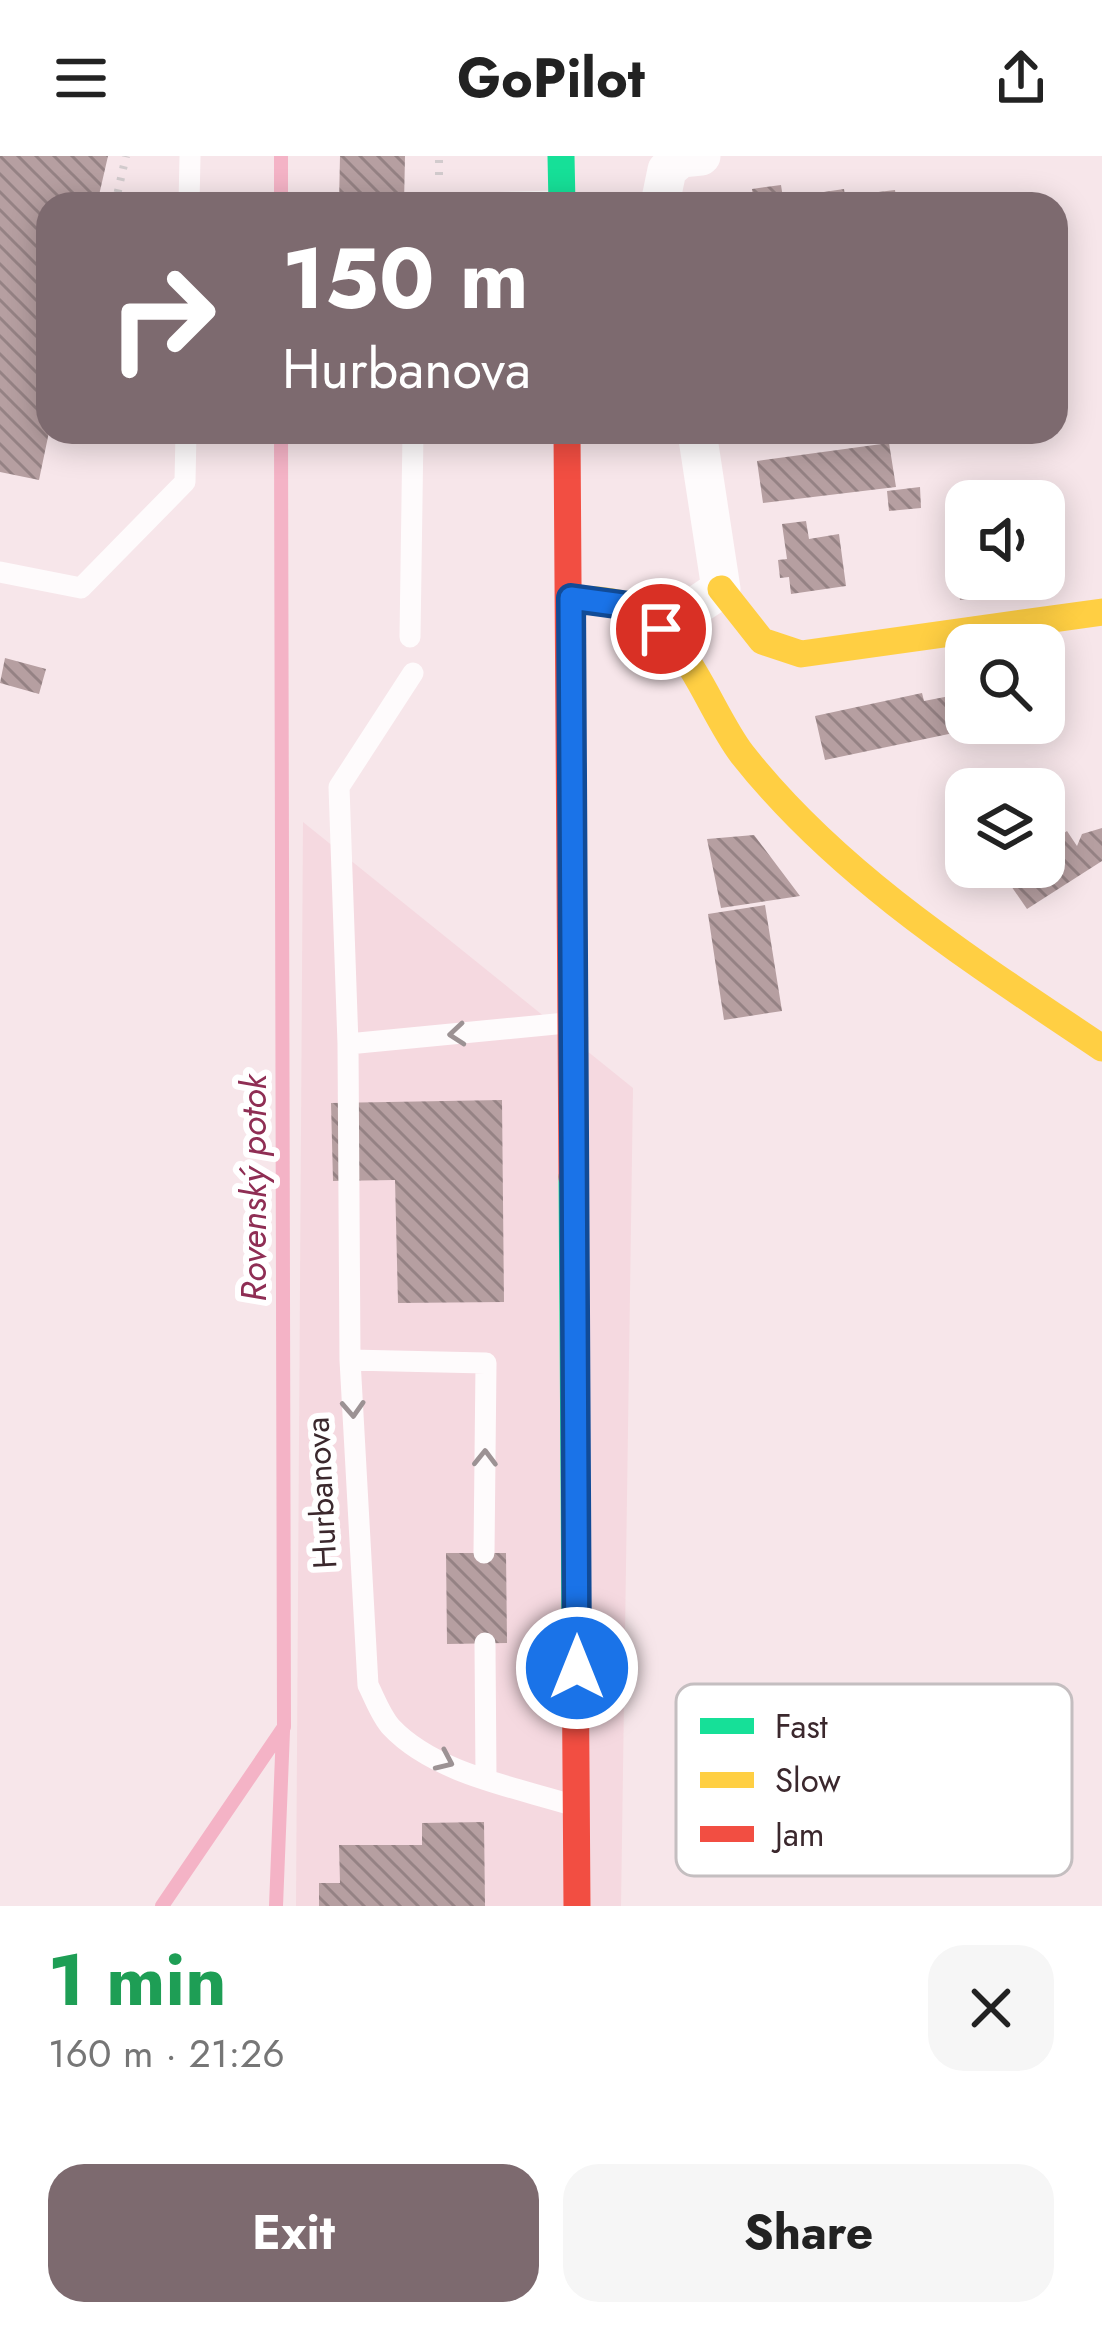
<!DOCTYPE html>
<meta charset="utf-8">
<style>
:root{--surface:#fff;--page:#f6f6f6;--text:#222;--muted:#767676;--accent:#7d6a6f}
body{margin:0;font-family:Jost,sans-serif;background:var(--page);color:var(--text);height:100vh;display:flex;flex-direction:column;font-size:45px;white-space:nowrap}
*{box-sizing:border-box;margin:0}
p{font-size:39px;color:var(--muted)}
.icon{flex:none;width:66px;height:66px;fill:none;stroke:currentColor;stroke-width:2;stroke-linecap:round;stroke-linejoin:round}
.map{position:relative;height:1750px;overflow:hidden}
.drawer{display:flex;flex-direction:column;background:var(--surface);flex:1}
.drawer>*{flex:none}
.guide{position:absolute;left:36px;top:36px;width:1032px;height:252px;border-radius:36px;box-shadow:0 6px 30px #0003;background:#7d6a6f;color:#fff;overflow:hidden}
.fabs{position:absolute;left:945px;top:324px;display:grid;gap:24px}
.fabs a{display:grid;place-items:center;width:120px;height:120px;border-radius:24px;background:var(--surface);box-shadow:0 6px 30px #0003;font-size:60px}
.pin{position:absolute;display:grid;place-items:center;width:102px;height:102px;color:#fff;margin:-51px;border:6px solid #fff;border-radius:50%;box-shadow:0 3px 12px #0007}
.me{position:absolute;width:132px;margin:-66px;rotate:0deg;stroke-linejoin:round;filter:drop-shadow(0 0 9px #0008)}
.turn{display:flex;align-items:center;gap:42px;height:252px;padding:0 48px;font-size:54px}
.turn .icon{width:156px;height:156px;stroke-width:2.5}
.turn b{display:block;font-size:84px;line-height:102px}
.round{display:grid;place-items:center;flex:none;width:126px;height:126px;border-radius:36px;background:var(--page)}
.summary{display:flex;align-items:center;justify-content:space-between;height:204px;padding:0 48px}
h1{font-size:72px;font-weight:700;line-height:90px;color:#1e9e55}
.button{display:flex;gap:24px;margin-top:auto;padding:24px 48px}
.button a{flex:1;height:138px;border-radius:36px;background:var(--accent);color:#fff;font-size:48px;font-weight:700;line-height:138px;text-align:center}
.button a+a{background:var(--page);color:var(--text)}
header{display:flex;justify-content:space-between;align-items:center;height:156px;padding:0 48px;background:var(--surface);font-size:54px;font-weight:700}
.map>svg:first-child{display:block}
</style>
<header><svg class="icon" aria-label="menu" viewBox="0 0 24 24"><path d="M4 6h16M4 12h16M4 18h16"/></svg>GoPilot<svg class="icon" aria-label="share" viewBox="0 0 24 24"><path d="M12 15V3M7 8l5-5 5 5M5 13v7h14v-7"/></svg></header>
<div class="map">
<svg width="1102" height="1750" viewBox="0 0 1102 1750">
<defs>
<pattern id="building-back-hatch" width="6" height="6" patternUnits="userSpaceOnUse" patternTransform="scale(3)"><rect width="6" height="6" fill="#b69fa1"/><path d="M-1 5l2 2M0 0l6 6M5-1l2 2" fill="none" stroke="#958284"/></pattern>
</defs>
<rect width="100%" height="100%" fill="#f7e6ea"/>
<path fill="#f5d9e0" d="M303 666 633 932 621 1750H296Z"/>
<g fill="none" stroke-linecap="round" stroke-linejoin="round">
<path stroke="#f4b3c6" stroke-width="14" d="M281 0V48
M162 1750 284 1571 281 276
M276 1750 283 1575"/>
</g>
<path fill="url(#building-back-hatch)" d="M0 0H108L97 48H48L49 276 39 324 0 316Z
M340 0H405L404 48H339Z
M781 29 783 42 844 33 845 40 895 34 897 48H754L752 33Z
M889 287 896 331 763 347 757 305Z
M920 331 921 352 889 355 887 335Z
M806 365 809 383 839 378 846 430 791 438 789 421 780 422 778 404 787 403 782 368Z
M1055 376 1062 431 960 444 953 390 966 388V423H1044V378Z
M5 502 46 513 39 538 0 527Z
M922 537 924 545 955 539 963 575 825 604 815 560Z
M1044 667 1055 683 1067 675 1077 690 1082 678 1102 672V705L1027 753 998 711H1044Z
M754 679 800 740 721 752 707 683Z
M765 749 782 855 724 864 708 758Z
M502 944 504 1146 398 1147 395 1024 333 1025 331 947Z
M446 1397H506L507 1487 447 1488Z
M484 1666 485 1750H319V1727H340L339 1689H422V1667Z"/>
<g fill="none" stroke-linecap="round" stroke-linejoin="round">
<path stroke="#d2cbcd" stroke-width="8" stroke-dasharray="3 9" stroke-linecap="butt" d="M439 19V0
M115 48 126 0
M65 279 66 276"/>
<path stroke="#fefbfc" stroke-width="21" d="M189 48 190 0
M437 48 555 45
M0 416 81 432 185 326 186 276
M410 481 413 276
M566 867 348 888 350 1204 368 1529C375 1543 381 1560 391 1571 434 1617 514 1631 572 1649
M348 888 339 631 413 517
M350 1204 486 1207 484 1397
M485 1487 486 1623"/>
<path stroke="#fefbfc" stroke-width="39" d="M660 48 667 14 681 2 701 0
M661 473 721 433 697 276"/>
<path stroke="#16e098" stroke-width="27" d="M561 0 562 48
M572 1021 575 1472"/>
<path stroke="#ffcf43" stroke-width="27" d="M721 433 762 485 801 498 1102 456
M571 442C589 444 608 443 625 449 685 469 707 552 742 598 839 721 974 806 1102 892"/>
<path stroke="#f24e42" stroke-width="27" d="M567 276 572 1021
M575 1472 577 1750"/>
</g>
<defs><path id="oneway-chevron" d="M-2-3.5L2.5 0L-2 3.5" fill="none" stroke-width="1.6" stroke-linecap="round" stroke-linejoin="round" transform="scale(3)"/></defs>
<g stroke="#9c9294">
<use href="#oneway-chevron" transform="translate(457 878) rotate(175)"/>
<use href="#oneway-chevron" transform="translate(353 1253) rotate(87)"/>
<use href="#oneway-chevron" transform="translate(485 1302) rotate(-89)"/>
<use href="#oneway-chevron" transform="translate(445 1605) rotate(24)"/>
</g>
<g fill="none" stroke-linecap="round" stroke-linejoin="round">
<defs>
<path id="route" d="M577 1512 571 442 630 450 661 473"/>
</defs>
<use href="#route" stroke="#114b97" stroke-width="30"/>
<use href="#route" stroke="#1a73e8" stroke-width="21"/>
</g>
<g text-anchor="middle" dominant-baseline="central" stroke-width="12" stroke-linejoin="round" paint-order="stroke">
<g font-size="33" fill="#3b282d" stroke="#fff">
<text transform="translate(321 1337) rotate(-93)">Hurbanova</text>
</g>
<g font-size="36" font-style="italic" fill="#8f2e54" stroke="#fff">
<text transform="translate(253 1032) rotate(-90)">Rovenský potok</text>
</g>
</g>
<rect x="676" y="1528" width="396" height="192" rx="18" fill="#fff" stroke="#c4bec0" stroke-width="3"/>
<rect x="700" y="1562" width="54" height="16" fill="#16e098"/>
<rect x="700" y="1616" width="54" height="16" fill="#ffcf43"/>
<rect x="700" y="1670" width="54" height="16" fill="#f24e42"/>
<g font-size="33" fill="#3b282d">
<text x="775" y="1582">Fast</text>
<text x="775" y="1636">Slow</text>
<text x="775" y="1690">Jam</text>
</g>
</svg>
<div class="fabs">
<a><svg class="icon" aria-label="sound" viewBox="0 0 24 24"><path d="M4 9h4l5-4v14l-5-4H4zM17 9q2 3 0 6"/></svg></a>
<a><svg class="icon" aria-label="search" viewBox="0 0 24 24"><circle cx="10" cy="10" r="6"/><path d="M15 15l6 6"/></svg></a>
<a><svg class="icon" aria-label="layers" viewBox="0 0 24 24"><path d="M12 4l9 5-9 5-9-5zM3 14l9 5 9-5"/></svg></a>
</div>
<div class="pin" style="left:661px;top:473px;background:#d93025"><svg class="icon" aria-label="arrive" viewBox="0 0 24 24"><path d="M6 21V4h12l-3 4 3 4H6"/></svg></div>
<svg class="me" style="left:577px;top:1512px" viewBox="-20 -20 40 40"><circle r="17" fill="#1a73e8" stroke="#fff" stroke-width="3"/><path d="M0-11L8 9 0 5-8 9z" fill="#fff"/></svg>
<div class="guide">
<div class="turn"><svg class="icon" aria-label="right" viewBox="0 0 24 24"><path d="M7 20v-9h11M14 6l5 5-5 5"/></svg><div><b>150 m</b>Hurbanova</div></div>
</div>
</div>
<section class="drawer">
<div class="summary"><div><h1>1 min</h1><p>160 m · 21:26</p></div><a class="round"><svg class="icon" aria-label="close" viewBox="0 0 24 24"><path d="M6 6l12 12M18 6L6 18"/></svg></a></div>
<div class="button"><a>Exit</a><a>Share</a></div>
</section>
